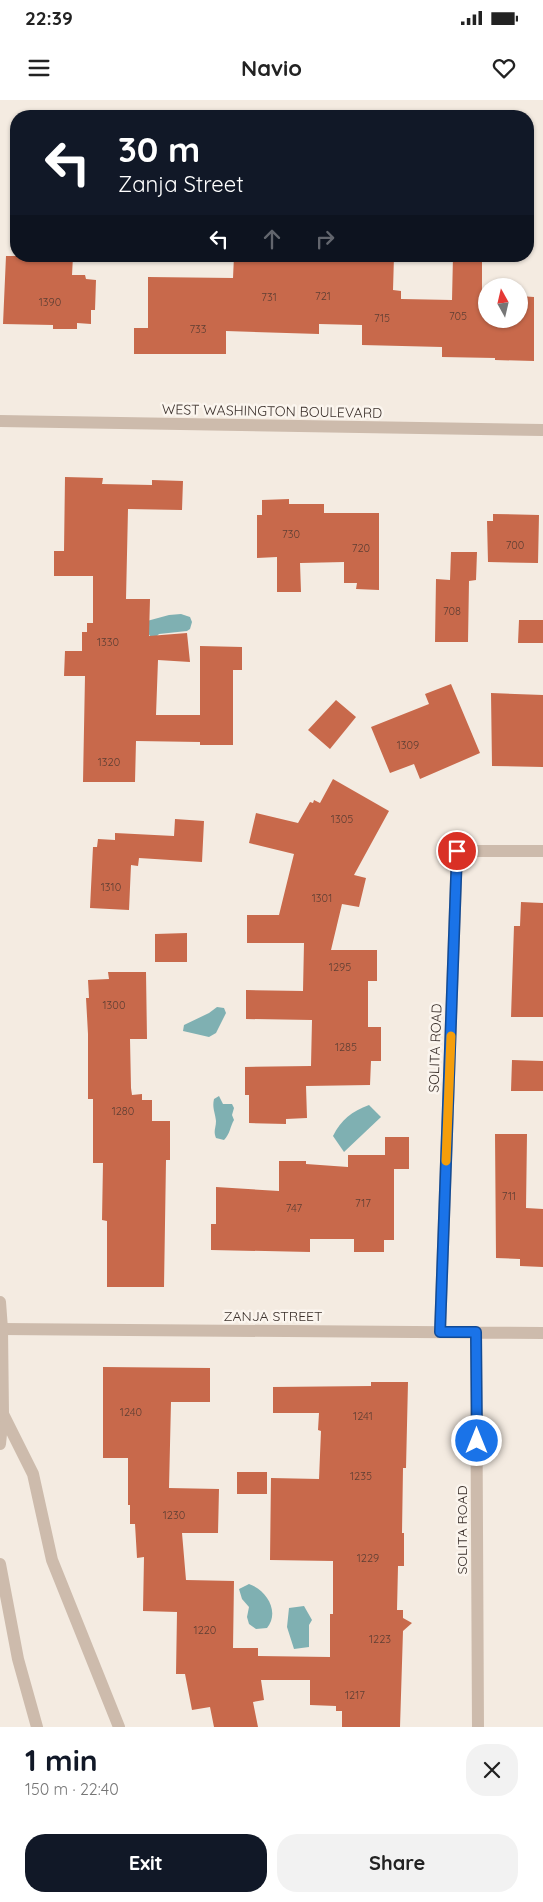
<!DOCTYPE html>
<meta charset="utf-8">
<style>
:root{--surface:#fff;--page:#f2f2f2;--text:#222;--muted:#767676;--accent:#111827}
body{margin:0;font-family:Quicksand,sans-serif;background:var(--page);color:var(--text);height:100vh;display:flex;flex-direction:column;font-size:19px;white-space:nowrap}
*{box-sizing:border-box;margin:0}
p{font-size:16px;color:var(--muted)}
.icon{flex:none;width:28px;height:28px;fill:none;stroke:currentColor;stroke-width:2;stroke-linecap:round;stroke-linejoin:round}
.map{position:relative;height:1627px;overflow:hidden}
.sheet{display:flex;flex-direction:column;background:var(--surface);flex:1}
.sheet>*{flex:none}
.top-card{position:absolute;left:10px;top:10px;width:524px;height:152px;border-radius:20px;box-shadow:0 1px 4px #0004;background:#111827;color:#fff;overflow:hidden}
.needle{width:32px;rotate:352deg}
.buttons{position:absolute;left:478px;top:178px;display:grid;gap:10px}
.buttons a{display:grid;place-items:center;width:50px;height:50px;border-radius:50%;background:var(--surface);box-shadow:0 1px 4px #0004;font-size:25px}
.pin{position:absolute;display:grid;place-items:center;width:42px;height:42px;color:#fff;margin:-21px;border:2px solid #fff;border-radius:50%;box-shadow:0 1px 5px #0007}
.me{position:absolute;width:55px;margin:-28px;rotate:0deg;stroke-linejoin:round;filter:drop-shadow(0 0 4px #0008)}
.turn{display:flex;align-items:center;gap:18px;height:105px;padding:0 25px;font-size:22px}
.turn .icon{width:65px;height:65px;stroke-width:2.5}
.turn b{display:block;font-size:35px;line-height:42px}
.lanes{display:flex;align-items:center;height:48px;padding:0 25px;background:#0003;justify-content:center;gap:25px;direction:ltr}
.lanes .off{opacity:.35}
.round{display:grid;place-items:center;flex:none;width:52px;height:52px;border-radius:20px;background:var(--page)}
.overview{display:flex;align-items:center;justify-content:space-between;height:85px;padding:0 25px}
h1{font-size:30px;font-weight:800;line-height:38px;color:var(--accent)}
.cta{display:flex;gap:10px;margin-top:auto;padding:10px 25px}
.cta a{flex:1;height:58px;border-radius:20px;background:var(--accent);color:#fff;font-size:20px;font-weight:800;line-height:58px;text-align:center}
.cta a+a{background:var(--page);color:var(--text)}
.status{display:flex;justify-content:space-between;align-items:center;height:35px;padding:0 25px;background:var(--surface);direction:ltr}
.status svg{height:14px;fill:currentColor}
header{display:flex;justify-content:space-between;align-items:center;height:65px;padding:0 25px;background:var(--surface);font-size:22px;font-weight:800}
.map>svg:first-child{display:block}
</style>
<div class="status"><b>22:39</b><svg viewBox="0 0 49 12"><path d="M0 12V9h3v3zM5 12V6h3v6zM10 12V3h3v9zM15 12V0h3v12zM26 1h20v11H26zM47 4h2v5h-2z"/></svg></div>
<header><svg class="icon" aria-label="menu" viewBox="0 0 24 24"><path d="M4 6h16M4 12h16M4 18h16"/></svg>Navio<svg class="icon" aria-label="heart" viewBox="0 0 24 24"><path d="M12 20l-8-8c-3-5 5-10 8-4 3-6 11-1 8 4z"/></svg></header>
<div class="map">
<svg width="543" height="1627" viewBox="0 0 543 1627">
<rect width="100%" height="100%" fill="#f4ebe1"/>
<path fill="#7fb0b2" d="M181 514 190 517 192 522 190 529 187 531 159 534 155 538 151 537 145 530 147 521 169 515Z
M217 907 224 908 226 913 216 933 209 937 183 931 184 925 209 913Z
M219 996 223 1004H232L234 1008 232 1015 234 1020C230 1027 230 1034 224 1040L216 1038C213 1031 216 1028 216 1021 215 1012 212 1008 214 999Z
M369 1005 381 1017 344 1052 333 1036C341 1020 352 1011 369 1005Z
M249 1484C267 1490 280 1512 267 1528L256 1529 249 1524 247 1517 249 1507 242 1499 239 1489Z
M304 1506 312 1520 309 1525V1547L294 1549 287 1527 289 1508Z"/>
<path fill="#c8694b" d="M6 156H73L72 175H85L86 179 96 180 95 210H91V224L77 223V229H53V225L3 224Z
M234 156H394L393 190 401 191V199L452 200 453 156H482V195H486V219H519V196L534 197V261L495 260V258L442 257V247L362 245V225L319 224V234L226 231V254H134V228H148V177L233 178Z
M65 377 103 378 102 384 152 385V380L183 381 182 410 128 409 126 499H150L149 536 187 533 190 562 158 560 156 615H200V546L242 547V570H233V645H200V642L136 641 135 682H83L85 576H64L65 551H82V532H87V523H93V476H54V451H64Z
M289 399V404H324V413H379V490L356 489 357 483H344V462L300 463 301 492H277V457L257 458V415H262V400Z
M493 414 539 415 538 463 488 462 487 421H493Z
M451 452H477L476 480 469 481 468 542H435L436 479 450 480Z
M519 520H543V543H518Z
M451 584 480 653 420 679 414 664 390 673 371 627 429 604 425 594Z
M491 593 543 595V667L492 666Z
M336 600 356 617 330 649 308 630Z
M333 679 389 711 354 775 366 778 359 807 342 804 331 850H377V881H368V927H381V961H371L370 985 306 986 307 1018 286 1019V1024L249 1023V995H245V967L311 966 312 920 246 919V890L303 891 304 843H247V815H279L294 754 249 743 256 713 298 723 310 702 313 703 314 700 320 703Z
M175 719 204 721 202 762 139 758 138 766 131 765 129 810 90 808 93 747H97L98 739 115 740V733L174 736Z
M521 802 543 803V917H511L514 826H520Z
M187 833V862H155V834Z
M108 872H146L147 939H130L131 988 132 995 142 994V1000H152V1021H170V1060H166L164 1187H107V1121L102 1120 103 1063H93V999H88V934L86 898H89L88 880 109 879Z
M512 960 543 961V991H511Z
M495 1034H527L526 1108 543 1109V1167L520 1166V1159L496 1158Z
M385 1037H409V1069H394V1140H384V1152H354V1139H310V1152L211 1150V1124H216V1087L279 1091V1061H306V1064L348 1067V1055H385Z
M103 1267 210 1268V1302H171L169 1388 219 1389 218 1433H182L186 1480 234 1481 233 1548H258V1556L330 1557V1514H333V1461L270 1460 271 1378 319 1379 321 1331 318 1330 319 1313H273V1287L371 1286V1282H408L406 1368H403L402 1433H404V1466H398L397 1510H403V1518L412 1523 403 1531 400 1627H342V1611H336V1606L310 1605V1580H261L264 1600 253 1602 258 1627H214L210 1607 192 1610 185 1574H176L177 1512 143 1511 144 1457 137 1458 135 1424H130V1405H128V1358H103Z
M237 1372H267V1394H237Z"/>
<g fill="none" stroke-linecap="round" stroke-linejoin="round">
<path stroke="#cdbbac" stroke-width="12" d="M2 1229 543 1233
M440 1232 457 751H543
M476 1232 478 1627
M0 1344 3 1314
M0 1464 18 1559 37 1627"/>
<path stroke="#cdbbac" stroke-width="12" d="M0 321 543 330
M0 1202 2 1229 3 1314 33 1374 52 1460 119 1627"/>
</g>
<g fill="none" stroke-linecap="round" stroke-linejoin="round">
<defs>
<path id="route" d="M457 751 440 1232H476L477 1341"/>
</defs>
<use href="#route" stroke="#114b97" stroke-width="12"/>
<use href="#route" stroke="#1a73e8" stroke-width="9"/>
<path stroke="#f59e0b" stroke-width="9" d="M446 1061 451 936"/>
</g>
<g text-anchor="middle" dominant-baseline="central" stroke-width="5" stroke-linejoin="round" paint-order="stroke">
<g font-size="11" fill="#5e3e33">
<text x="323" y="196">721</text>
<text x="269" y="197">731</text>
<text x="50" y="202">1390</text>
<text x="458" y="216">705</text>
<text x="382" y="218">715</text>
<text x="198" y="229">733</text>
<text x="291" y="434">730</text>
<text x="515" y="445">700</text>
<text x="361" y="448">720</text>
<text x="452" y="511">708</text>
<text x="108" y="542">1330</text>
<text x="408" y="645">1309</text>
<text x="109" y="662">1320</text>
<text x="342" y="719">1305</text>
<text x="111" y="787">1310</text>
<text x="322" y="798">1301</text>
<text x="340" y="867">1295</text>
<text x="114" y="905">1300</text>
<text x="346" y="947">1285</text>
<text x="123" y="1011">1280</text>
<text x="509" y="1096">711</text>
<text x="363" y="1103">717</text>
<text x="294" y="1108">747</text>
<text x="131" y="1312">1240</text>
<text x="363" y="1316">1241</text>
<text x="361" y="1376">1235</text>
<text x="174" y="1415">1230</text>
<text x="368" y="1458">1229</text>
<text x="205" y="1530">1220</text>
<text x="380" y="1539">1223</text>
<text x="355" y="1595">1217</text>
</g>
<g font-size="14" fill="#3b302b" stroke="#fbf5ee">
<text transform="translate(272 311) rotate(1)">WEST WASHINGTON BOULEVARD</text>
<text transform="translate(435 948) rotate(-88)">SOLITA ROAD</text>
<text x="273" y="1216">ZANJA STREET</text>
<text transform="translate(462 1430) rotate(-90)">SOLITA ROAD</text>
</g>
</g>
</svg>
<div class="buttons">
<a><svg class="needle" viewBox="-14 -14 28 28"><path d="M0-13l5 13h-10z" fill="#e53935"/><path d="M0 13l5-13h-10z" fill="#767676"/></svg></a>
</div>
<div class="pin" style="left:457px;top:751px;background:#d93025"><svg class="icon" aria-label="arrive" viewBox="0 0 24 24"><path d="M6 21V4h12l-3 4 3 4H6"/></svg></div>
<svg class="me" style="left:477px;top:1341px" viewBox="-20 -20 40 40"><circle r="17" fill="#1a73e8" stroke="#fff" stroke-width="3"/><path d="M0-11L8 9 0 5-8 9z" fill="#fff"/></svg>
<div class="top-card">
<div class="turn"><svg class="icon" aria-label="left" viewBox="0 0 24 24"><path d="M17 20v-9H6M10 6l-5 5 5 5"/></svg><div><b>30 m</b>Zanja Street</div></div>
<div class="lanes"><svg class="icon" aria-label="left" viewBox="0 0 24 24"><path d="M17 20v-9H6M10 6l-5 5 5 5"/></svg><svg class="icon off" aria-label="ahead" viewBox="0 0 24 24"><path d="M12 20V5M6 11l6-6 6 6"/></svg><svg class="icon off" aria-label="right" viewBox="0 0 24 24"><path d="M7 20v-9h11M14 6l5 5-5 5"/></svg></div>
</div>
</div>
<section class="sheet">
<div class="overview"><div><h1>1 min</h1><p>150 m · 22:40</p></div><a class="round"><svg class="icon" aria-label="close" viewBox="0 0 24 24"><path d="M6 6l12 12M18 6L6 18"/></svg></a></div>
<div class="cta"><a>Exit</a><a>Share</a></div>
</section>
